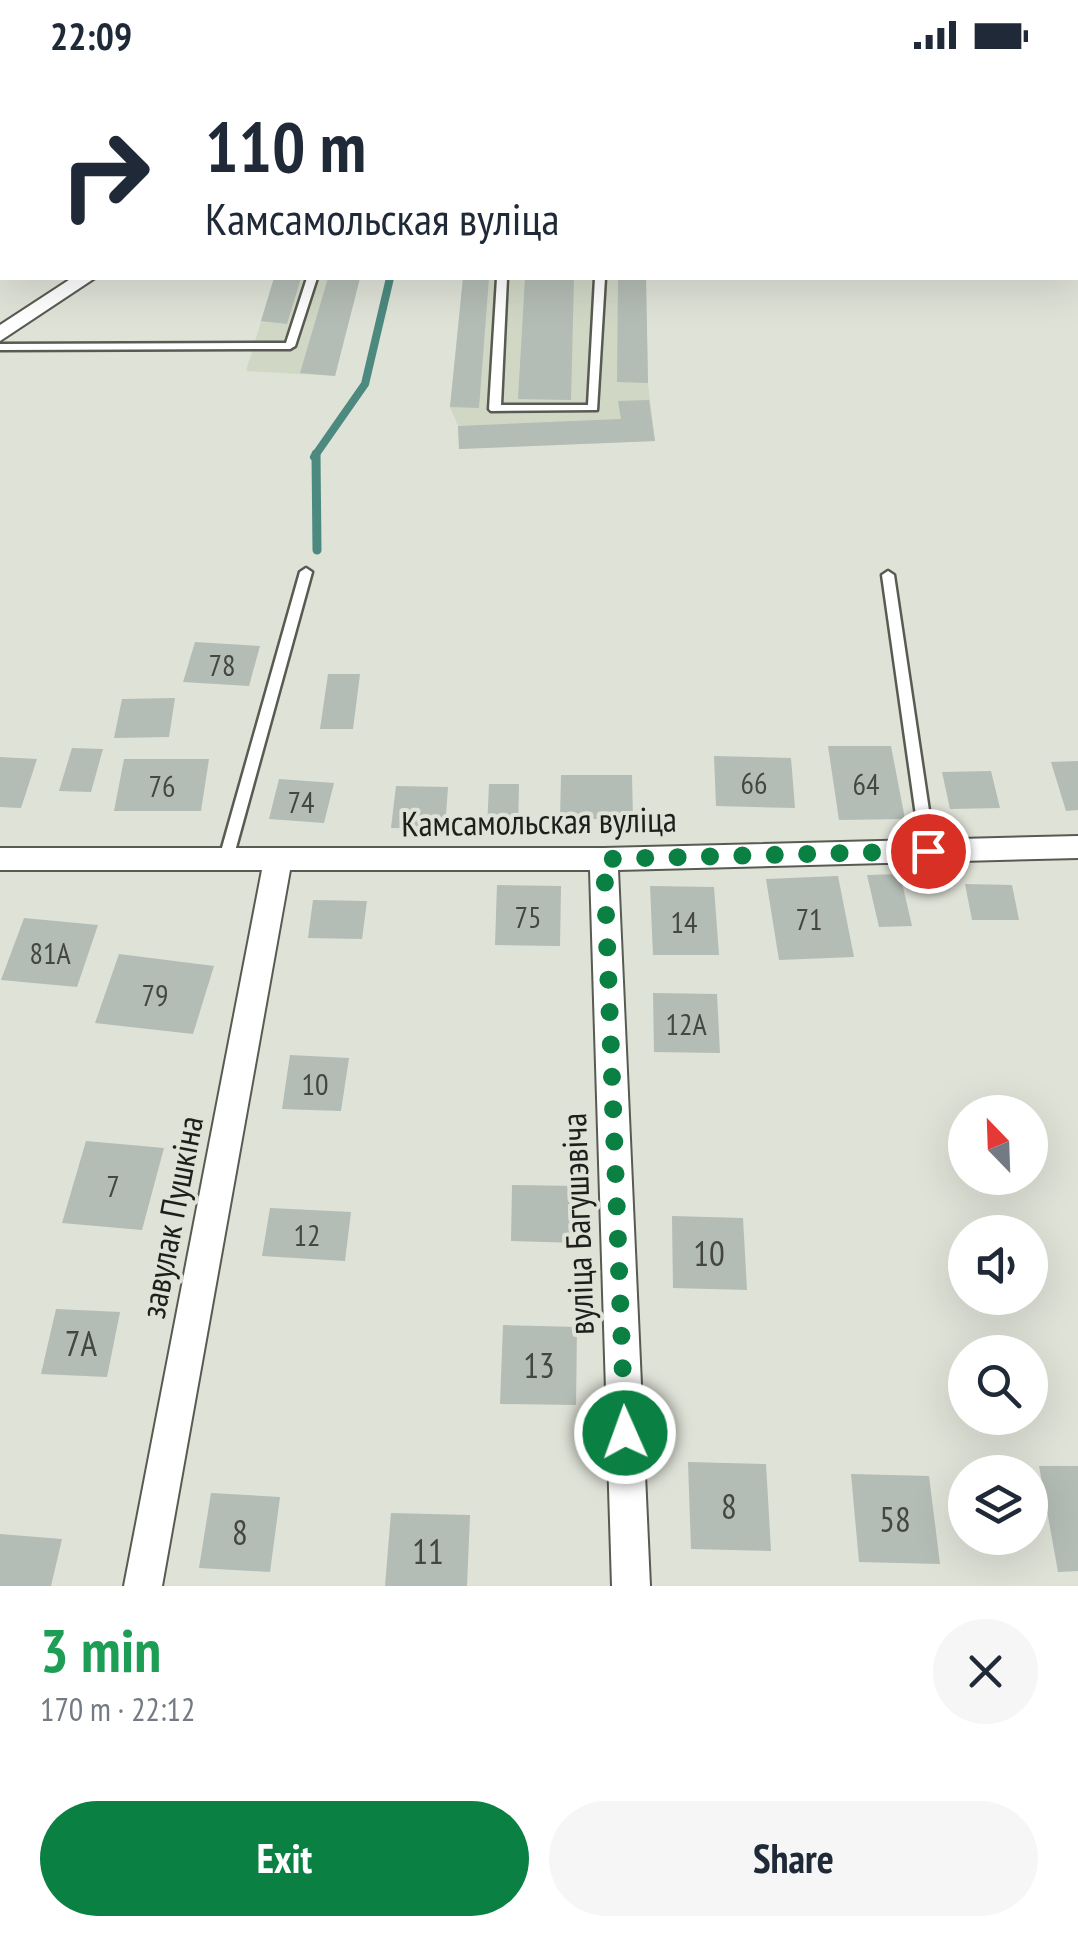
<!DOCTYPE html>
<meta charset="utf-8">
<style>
:root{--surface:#fff;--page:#f6f6f7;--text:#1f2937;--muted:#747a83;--accent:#0b8043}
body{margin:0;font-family:"PT Sans Narrow",sans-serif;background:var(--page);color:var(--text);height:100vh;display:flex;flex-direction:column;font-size:38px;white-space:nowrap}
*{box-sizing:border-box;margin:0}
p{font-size:32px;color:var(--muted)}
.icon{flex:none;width:55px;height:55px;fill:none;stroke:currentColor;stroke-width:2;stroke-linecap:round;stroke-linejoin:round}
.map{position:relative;height:1516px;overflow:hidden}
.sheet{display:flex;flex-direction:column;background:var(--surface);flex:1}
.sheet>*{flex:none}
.hud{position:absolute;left:0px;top:0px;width:1080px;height:210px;box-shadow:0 10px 40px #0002;background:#fff;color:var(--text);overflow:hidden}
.needle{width:65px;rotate:337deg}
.fabs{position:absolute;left:948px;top:1025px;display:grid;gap:20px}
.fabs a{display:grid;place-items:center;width:100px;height:100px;border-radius:50%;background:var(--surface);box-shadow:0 10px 40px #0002;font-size:50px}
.pin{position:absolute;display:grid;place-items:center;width:85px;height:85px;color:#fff;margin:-42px;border:5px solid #fff;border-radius:50%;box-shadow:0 2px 10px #0007}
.me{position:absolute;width:110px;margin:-55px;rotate:358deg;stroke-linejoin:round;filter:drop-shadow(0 0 8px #0008)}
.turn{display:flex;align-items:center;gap:35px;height:210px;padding:0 40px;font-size:45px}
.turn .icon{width:130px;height:130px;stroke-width:2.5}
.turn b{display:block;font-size:70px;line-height:85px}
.round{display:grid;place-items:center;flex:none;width:105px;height:105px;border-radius:52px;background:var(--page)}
.headline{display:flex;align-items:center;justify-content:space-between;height:170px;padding:0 40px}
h1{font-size:60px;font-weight:600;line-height:75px;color:#1e9e55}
.cta{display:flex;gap:20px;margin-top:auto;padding:20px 40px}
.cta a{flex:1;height:115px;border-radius:60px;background:var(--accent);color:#fff;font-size:40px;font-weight:600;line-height:115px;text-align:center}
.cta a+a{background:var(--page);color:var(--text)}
.status{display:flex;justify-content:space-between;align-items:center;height:70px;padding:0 50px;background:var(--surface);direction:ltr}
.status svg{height:28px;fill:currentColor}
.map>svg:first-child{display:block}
</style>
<div class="status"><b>22:09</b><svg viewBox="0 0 49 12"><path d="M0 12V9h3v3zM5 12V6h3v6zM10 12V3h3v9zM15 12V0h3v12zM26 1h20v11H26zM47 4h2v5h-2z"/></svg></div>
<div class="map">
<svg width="1078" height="1516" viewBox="0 0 1078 1516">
<rect width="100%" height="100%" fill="#dfe2d7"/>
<path fill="#d1d7c5" d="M274 208H360L335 306 246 301Z
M463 208H646L648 313 655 371 459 379 458 356 450 337Z"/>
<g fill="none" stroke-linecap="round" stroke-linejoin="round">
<path stroke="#4c897f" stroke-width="8" d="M327 2 339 0
M314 387 365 314 390 208"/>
<path stroke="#4c897f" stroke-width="9" d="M316 384 317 480"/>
</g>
<path fill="#b3bcb5" d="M274 208H301L287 254 261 251Z
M328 208H360L335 306 300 303Z
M463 208H489L479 338 450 337Z
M525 208H574L571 330 518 329Z
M618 208H646L648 313 617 312Z
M649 330 655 371 459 379 458 356 621 349 618 331Z
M195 572 260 576 249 616 183 612Z
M328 604H360L353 659H320Z
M175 628 169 667 114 668 122 629Z
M828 676H891L905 749 839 750Z
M72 678 103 679 91 722 59 721Z
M714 686 791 688 795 738 716 736Z
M0 687 37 689 21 738 0 737Z
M124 689H209L201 741H114Z
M1078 691V740L1066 741 1051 692Z
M991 701 1000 738 950 739 942 702Z
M561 705H632L633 749H560Z
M279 709 334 713 324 753 269 749Z
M489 714H519L518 759H487Z
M396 716 448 717 445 759 391 758Z
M900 804 912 856 879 857 867 805Z
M838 806 854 887 779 890 766 809Z
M965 814 1012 815 1019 850H972Z
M497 815 561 816 560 876 495 875Z
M650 816 714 817 719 885H653Z
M313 830 367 831 362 869 308 868Z
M24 848 98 855 77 917 1 910Z
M119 884 214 896 193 964 95 953Z
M653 923 717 924 720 983 654 982Z
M290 985 349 988 341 1041 282 1039Z
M86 1071 164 1078 142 1160 62 1153Z
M512 1115 579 1116V1173L511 1171Z
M270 1138 351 1142 345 1191 262 1186Z
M672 1146 743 1148 747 1220 673 1218Z
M56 1239 120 1242 107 1307 41 1304Z
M503 1255 577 1257 576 1335 500 1334Z
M688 1392 766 1394 771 1481 691 1479Z
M1039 1396H1078V1501L1058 1502Z
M851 1404 929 1406 940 1494 859 1492Z
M211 1423 280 1427 270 1502 199 1498Z
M391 1443 470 1445 467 1516H385Z
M0 1464 62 1469 51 1516H0Z"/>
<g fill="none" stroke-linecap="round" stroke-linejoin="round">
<defs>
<path id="service" d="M615 0H623L624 2H616Z
M307 208H317L295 276 290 279 0 280V274L286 273Z
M497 208H507L501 335H588L595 208H605L597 340 491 341 489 339Z
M306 498 312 502 232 792 230 796H220L218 792 300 502Z
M888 501 894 505 935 781 933 785H923L921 781 882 505Z"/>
<path id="minor" d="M72 208H95L0 271V255Z
M1078 766V788L618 800 650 1516H612L590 800H290L162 1516H124L262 800H0V778H604Z"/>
</defs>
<use href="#service" stroke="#585b52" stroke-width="5"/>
<use href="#minor" stroke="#585b52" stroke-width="4"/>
<use href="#service" fill="#fff" fill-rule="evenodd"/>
<use href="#minor" fill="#fff" fill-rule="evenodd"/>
</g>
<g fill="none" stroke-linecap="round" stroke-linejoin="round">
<path stroke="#0b8043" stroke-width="18" stroke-dasharray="0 32.4" d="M625 1363 604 789 928 781"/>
</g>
<g text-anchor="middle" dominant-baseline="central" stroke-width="8" stroke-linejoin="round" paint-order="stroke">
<g font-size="30" fill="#434642">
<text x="222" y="594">78</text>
<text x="754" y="712">66</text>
<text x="866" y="713">64</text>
<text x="162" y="715">76</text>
<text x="301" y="731">74</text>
<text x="528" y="846">75</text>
<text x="809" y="848">71</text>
<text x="684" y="851">14</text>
<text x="50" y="882">81А</text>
<text x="155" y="924">79</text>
<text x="686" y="953">12А</text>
<text x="315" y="1013">10</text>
<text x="113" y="1115">7</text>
<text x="307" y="1164">12</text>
</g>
<g font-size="35" fill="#1e1f1b" stroke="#dfe2d7">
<text transform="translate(539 751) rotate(-1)">Камсамольская вуліца</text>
<text transform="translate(171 1147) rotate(-79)">завулак Пушкіна</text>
<text transform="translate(577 1154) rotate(-92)">вуліца Багушэвіча</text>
</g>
<g font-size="35" fill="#434642">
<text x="709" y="1183">10</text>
<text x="81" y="1273">7А</text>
<text x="539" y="1295">13</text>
<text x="729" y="1436">8</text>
<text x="895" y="1449">58</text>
<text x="240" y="1462">8</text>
<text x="428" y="1481">11</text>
</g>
</g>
</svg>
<div class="fabs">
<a><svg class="needle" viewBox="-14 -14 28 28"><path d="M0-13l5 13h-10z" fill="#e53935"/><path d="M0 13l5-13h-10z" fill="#747a83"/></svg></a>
<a><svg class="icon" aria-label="sound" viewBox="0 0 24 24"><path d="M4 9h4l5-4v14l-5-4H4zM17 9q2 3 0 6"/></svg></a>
<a><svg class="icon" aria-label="search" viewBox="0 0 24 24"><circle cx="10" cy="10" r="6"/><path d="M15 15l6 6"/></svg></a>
<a><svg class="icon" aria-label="layers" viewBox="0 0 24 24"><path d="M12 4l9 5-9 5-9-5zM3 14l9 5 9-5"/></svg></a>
</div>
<div class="pin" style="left:928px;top:781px;background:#d93025"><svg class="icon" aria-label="arrive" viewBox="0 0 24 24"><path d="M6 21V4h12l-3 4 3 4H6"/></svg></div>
<svg class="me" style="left:625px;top:1363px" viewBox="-20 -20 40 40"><circle r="17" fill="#0b8043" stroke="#fff" stroke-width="3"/><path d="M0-11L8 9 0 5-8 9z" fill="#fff"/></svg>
<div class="hud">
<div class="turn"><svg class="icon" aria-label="right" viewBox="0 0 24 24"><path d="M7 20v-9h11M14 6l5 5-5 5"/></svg><div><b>110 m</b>Камсамольская вуліца</div></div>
</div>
</div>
<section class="sheet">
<div class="headline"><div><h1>3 min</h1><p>170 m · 22:12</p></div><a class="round"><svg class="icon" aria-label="close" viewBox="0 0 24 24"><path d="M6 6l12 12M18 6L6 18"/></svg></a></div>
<div class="cta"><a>Exit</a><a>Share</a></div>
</section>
